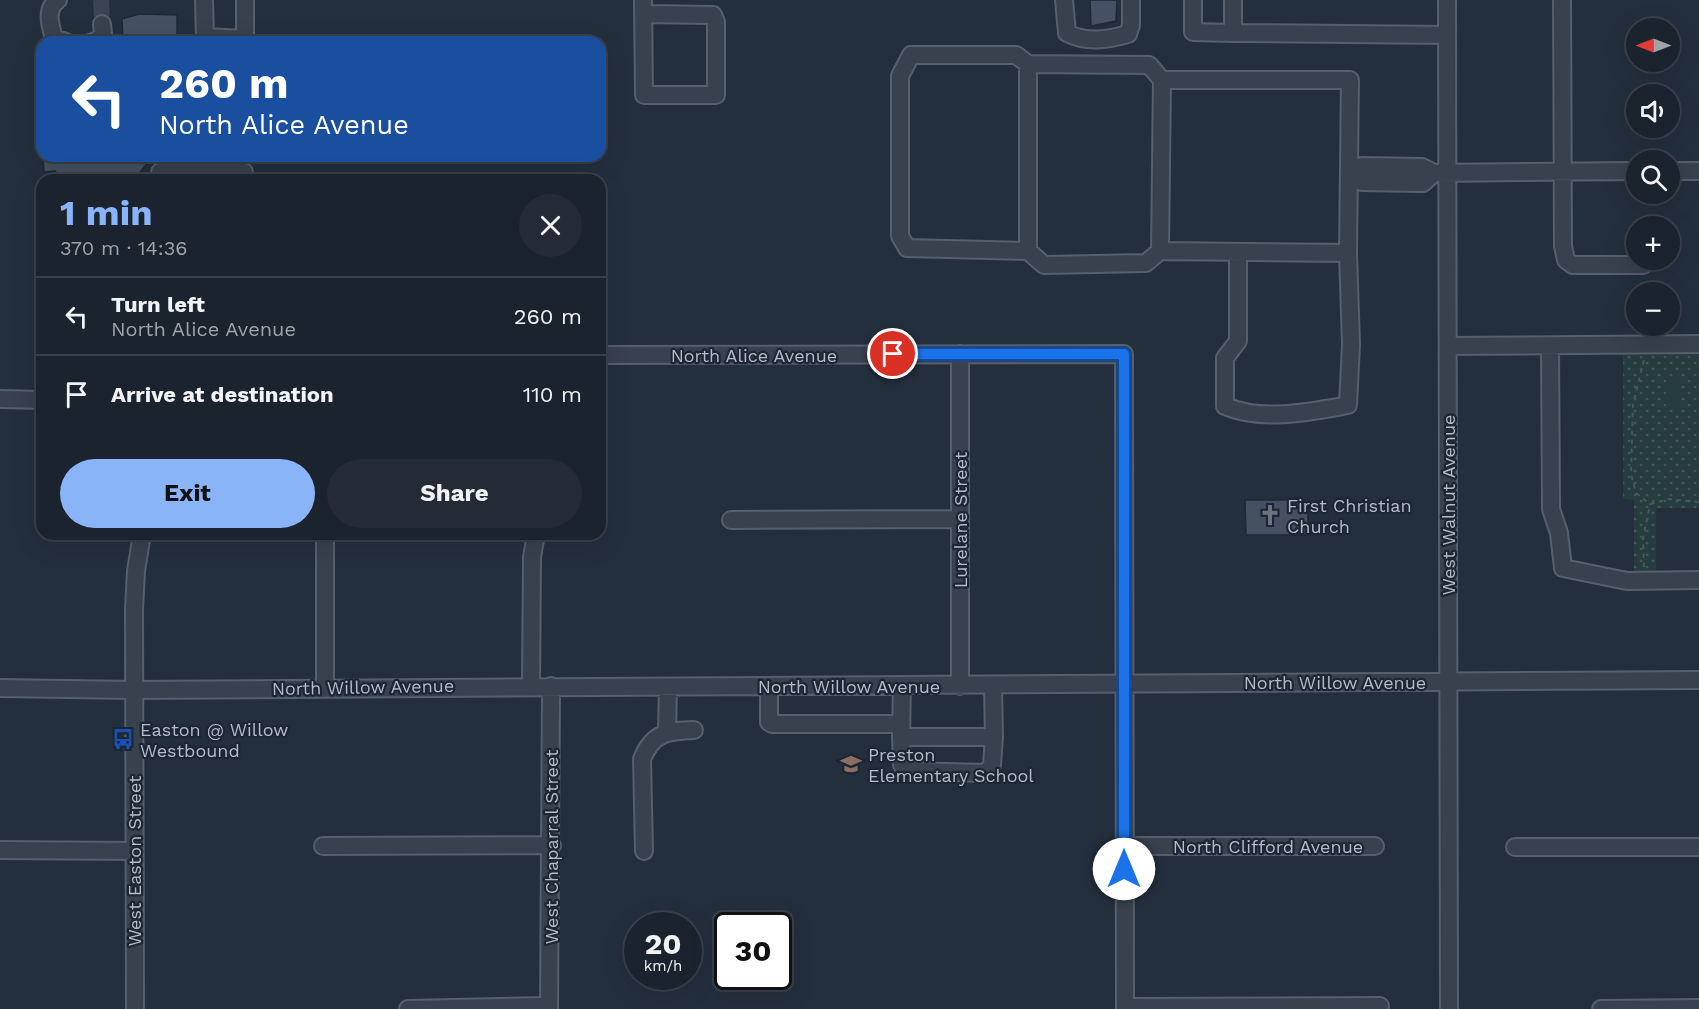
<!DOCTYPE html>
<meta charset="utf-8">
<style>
:root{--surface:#1b232e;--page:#242b36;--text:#f1f3f6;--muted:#a0a4aa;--line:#39404a;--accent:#8ab4f8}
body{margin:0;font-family:"Work Sans",sans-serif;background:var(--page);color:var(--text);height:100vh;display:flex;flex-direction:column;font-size:22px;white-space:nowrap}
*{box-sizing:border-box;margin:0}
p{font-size:20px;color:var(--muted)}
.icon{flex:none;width:33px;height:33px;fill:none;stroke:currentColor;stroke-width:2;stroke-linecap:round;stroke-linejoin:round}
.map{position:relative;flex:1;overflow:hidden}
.details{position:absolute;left:36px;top:174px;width:570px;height:366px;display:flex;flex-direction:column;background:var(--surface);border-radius:18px;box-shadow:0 6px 24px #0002,0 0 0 2px var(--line)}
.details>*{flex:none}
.guide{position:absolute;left:36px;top:36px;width:570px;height:126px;border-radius:18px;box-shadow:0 6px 24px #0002,0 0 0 2px var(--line);background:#1a4fa0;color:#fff;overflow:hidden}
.needle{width:39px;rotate:270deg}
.controls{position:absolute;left:1626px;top:18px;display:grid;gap:12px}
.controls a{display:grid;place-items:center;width:54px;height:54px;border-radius:50%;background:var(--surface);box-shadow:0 6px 24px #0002,0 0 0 2px var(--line);font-size:30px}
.speed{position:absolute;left:624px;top:912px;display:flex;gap:12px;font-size:30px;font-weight:700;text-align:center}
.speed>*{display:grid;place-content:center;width:78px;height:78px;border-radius:50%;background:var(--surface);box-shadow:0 6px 24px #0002,0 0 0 2px var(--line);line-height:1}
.speed small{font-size:15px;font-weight:400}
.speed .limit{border:3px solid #111;border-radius:9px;background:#fff;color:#111}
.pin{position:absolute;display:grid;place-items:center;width:51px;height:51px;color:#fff;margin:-26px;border:3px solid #fff;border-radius:50%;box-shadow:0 2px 6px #0007}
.me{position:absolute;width:66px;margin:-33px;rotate:0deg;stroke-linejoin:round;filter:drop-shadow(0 0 4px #0008)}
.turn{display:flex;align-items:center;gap:21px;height:126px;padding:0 24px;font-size:27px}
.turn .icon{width:78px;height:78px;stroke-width:2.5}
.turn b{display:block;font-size:42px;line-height:51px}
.round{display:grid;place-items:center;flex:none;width:63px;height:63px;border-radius:32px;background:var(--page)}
.summary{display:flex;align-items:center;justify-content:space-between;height:102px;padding:0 24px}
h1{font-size:36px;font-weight:700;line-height:45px;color:var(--accent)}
.cta{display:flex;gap:12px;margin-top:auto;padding:12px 24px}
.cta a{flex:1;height:69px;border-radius:36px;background:var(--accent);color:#111;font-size:24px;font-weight:700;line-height:69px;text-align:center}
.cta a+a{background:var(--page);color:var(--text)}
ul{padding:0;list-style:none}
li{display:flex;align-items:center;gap:18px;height:78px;padding:0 24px;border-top:2px solid var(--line)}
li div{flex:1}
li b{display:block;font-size:22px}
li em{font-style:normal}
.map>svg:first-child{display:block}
</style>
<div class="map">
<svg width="1699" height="1009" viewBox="0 0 1699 1009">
<defs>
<pattern id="park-dots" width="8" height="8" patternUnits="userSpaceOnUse" patternTransform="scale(1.5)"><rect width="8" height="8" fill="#263c3f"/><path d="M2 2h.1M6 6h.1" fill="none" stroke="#435659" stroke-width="1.8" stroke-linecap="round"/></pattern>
</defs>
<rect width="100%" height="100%" fill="#242f3e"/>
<path fill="url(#park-dots)" d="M1699 353V508H1656V572H1634V500L1623 499V354Z"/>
<path fill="#263c3f" d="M1666 379H1681V410H1666Z"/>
<path fill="#455162" stroke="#1f2835" stroke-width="1.5" d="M94 0H107L106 15 100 14 93 19Z
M1090 0H1117L1116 21 1091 26Z
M139 14 177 15V41L123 42 122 19Z
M43 156H153L134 180H63L55 171 44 172Z
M1245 500H1308V535H1246Z"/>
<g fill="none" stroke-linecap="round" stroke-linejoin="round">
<path stroke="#3a4453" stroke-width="16" stroke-dasharray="16 8" stroke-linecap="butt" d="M101 0 102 24"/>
<defs>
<path id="minor" d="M58 0C45 9 50 25 54 38L66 42
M204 0 205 37 245 39
M643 0 644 95H716V22L713 15 644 14
M1064 0 1067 33C1086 43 1107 40 1128 34L1131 25V0
M1193 0V32L1233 33
M1233 0V33L1447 35
M1447 0 1449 1009
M1562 0 1563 246 1566 260 1573 265H1643
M92 42 97 41 103 34 102 24
M245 42V0
M1670 171H1699
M160 172H244
M1434 173 1423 183 1362 182 1351 174 1362 166 1422 167 1434 173 1636 171
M1028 251V64L1016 55H911L900 76V236L907 248 1028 251 1044 265 1146 263 1160 251 1348 253 1350 80H1162L1149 65 1028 64
M1160 251 1162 80
M1238 252V341L1225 358V406C1262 422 1309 412 1348 405L1351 344 1348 253
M1448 346 1699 344
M1550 346 1551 509 1559 533 1563 568 1627 581 1699 580
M960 354V686
M600 355 1124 354 1125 1009
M0 399 42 400
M731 520 960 519
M531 686 532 557 536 534
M769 686V722L772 724H901
M902 686 901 737H994L993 685
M325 687V534
M0 688 134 690 1699 680
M667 731 668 687
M901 737 902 765 907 771 986 773 992 765 994 737
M323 846 552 845
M1124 846H1375
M1515 847H1699
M0 850 134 851
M644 851 642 759C653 732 668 731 694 730
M1125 1007 1380 1006
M135 1009 134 609 136 571 142 534
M408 1009 549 1006
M549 1009 551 686
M1601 1009 1699 1008"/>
</defs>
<use href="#minor" stroke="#565f6c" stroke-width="20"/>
<path stroke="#44595c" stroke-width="2" stroke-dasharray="4.5 4.5" stroke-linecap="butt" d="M1644 360 1633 404 1631 474 1636 493 1650 504 1669 499 1699 502
M1644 567 1643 539 1650 504"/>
<use href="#minor" stroke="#38414e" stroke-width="16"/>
</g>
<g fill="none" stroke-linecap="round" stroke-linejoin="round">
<defs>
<path id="route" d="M893 354H1124V869"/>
</defs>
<use href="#route" stroke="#114b97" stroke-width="15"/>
<use href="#route" stroke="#1a73e8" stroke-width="10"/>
</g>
<defs>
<symbol id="church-bare" viewBox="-9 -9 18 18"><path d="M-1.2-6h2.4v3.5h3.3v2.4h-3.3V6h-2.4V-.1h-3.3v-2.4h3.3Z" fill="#6b7280" stroke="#1d2633" stroke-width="2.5" paint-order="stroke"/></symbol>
<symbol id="bus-bare" viewBox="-9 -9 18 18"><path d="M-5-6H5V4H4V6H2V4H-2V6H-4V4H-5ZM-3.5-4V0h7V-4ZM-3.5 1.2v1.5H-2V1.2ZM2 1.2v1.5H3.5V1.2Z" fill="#1a4fb4" stroke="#1d2633" stroke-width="2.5" paint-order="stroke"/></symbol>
<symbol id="school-bare" viewBox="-9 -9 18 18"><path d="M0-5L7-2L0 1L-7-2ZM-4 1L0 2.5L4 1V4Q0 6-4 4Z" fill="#8d6e63" stroke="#1d2633" stroke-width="2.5" paint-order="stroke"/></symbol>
</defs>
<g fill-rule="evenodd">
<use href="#church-bare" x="1255" y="500" width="30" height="30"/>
<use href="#bus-bare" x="108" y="724" width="30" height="30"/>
<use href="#school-bare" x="836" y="749" width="30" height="30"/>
</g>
<g text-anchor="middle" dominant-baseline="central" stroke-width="4.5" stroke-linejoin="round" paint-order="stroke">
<g font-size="18" fill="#b4bcc9" stroke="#1d2633">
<text x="754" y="355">North Alice Avenue</text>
<text transform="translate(1448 505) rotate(-90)">West Walnut Avenue</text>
<text transform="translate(960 520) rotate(-90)">Lurelane Street</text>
<text x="1335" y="682">North Willow Avenue</text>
<text x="849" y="686">North Willow Avenue</text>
<text transform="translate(363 687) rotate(-1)">North Willow Avenue</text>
<text x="1268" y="846">North Clifford Avenue</text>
<text transform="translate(551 847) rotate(-90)">West Chaparral Street</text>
<text transform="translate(134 861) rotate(-90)">West Easton Street</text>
</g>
<g font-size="18" fill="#b4bcc9" stroke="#1d2633" text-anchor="start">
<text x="1287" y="505">First Christian<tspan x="1287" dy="21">Church</tspan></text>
<text x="140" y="729">Easton @ Willow<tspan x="140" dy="21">Westbound</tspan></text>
<text x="868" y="754">Preston<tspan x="868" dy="21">Elementary School</tspan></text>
</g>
</g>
</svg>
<div class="controls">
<a><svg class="needle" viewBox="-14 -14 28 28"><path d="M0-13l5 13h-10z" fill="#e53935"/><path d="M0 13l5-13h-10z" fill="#a0a4aa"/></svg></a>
<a><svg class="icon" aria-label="sound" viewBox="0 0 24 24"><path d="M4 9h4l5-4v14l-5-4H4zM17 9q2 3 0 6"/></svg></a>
<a><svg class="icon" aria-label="search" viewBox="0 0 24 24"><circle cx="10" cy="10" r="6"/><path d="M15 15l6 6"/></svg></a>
<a>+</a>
<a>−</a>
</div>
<div class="speed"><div>20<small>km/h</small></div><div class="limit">30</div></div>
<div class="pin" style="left:893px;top:354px;background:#d93025"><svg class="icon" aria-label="arrive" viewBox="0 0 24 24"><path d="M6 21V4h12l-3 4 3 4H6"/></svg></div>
<svg class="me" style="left:1124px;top:869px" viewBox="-20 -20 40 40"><circle r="19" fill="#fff"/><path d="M0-13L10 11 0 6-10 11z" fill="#1a73e8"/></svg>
<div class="guide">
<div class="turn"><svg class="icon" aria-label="left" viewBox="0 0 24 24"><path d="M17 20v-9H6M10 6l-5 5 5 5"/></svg><div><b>260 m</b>North Alice Avenue</div></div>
</div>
<section class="details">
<div class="summary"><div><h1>1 min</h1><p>370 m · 14:36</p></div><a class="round"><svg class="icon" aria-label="close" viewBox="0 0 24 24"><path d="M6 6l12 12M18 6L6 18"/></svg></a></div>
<ul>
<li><svg class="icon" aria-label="left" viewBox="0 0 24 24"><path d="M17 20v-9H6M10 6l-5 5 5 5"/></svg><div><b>Turn left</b><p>North Alice Avenue</p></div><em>260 m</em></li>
<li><svg class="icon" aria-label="arrive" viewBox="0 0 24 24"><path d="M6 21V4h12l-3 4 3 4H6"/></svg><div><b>Arrive at destination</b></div><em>110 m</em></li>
</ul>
<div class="cta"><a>Exit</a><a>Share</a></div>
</section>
</div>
